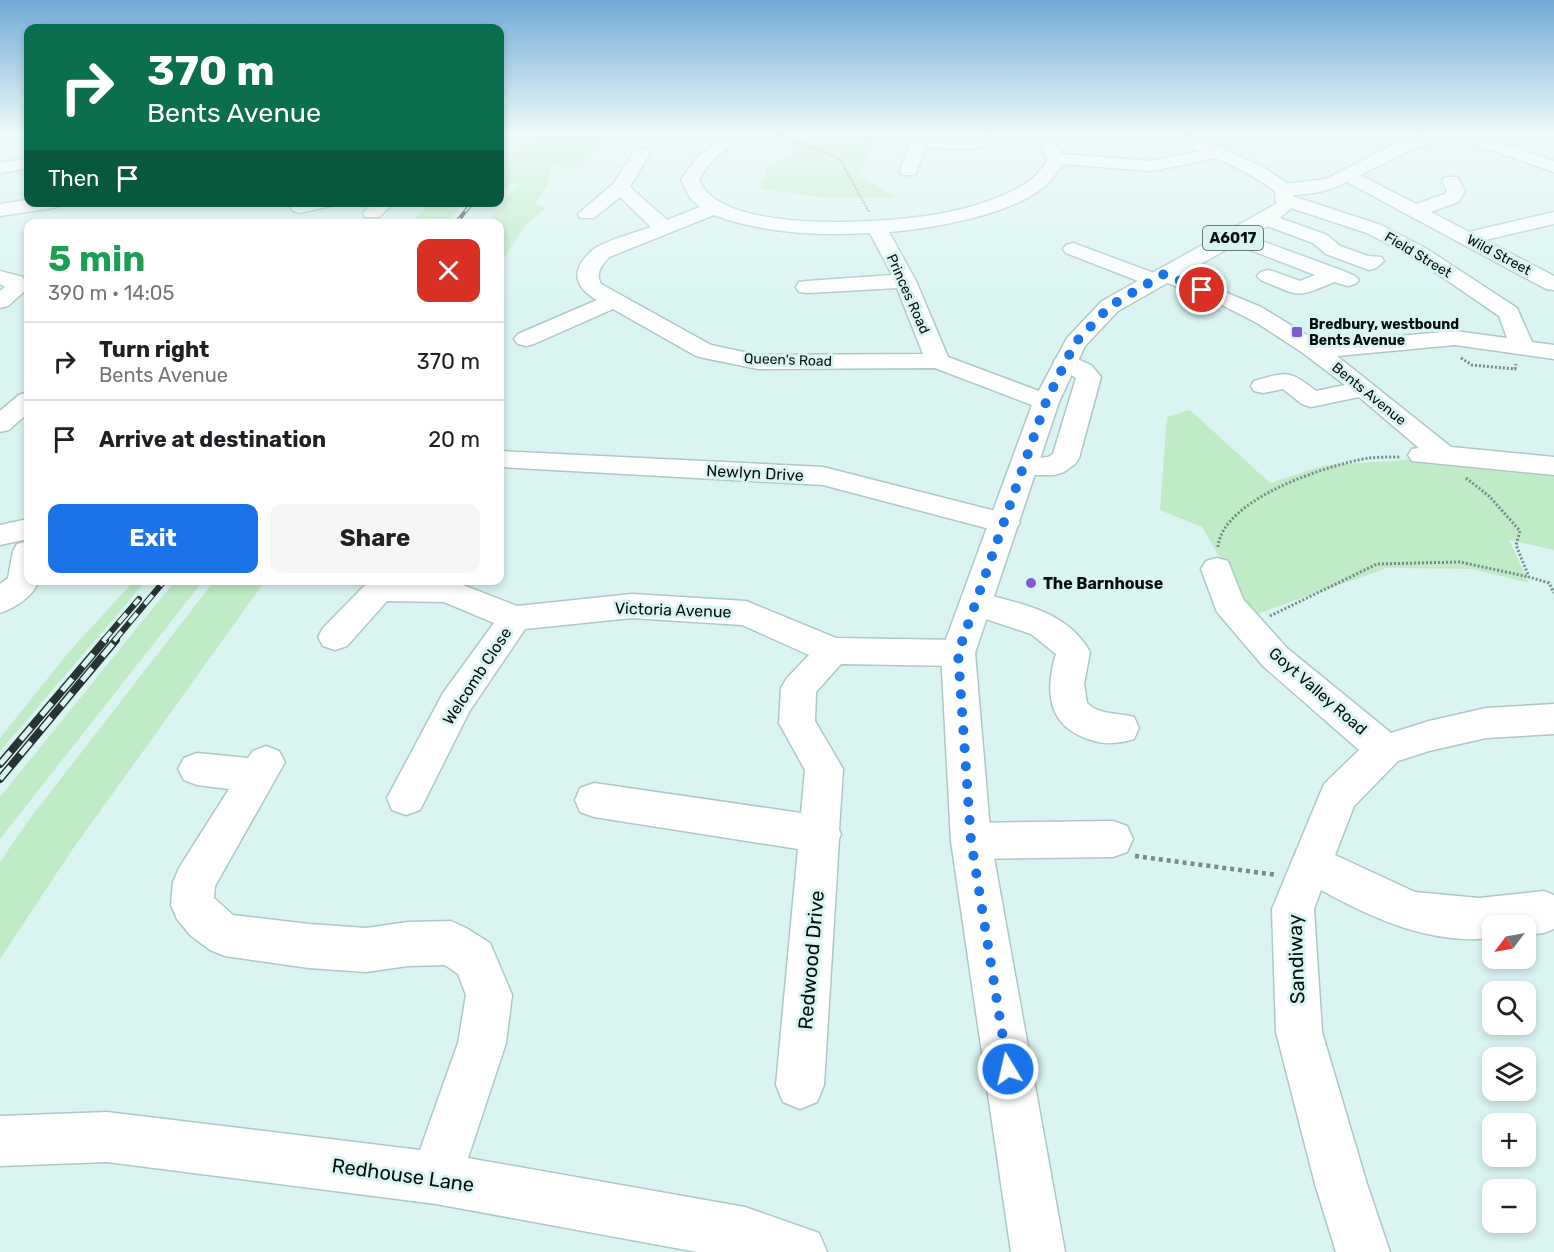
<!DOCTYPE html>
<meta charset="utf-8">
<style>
:root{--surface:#fff;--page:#f6f6f6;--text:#202124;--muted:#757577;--line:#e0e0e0;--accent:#1a73e8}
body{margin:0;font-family:Rubik,sans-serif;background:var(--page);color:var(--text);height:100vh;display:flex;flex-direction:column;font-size:22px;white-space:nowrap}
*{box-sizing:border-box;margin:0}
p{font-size:20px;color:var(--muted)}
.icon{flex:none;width:33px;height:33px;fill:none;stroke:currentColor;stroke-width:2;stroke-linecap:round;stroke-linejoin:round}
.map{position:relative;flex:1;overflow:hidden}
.sheet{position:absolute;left:24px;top:219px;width:480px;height:366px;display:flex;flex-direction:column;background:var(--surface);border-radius:12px;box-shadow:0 3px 9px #0003}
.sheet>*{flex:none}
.banner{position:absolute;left:24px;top:24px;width:480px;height:183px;border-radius:12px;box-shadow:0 3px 9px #0003;background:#0b6e4f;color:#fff;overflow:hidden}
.needle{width:39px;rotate:238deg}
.buttons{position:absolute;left:1482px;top:915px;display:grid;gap:12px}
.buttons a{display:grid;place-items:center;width:54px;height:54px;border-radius:12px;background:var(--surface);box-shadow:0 3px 9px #0003;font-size:30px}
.pin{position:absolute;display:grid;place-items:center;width:51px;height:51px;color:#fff;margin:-26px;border:3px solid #fff;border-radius:50%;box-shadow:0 2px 6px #0007}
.me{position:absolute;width:66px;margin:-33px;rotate:351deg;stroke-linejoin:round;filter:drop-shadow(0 0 4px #0008)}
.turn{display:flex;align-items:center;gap:21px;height:126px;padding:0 24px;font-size:27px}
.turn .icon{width:78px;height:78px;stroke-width:2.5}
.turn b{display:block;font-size:42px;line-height:51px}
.then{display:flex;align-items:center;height:57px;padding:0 24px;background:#0003;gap:12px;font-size:22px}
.round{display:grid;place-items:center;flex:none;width:63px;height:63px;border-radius:12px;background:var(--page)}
.headline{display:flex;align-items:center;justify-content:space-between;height:102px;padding:0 24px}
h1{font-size:36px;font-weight:700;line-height:45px;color:#1e9e55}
.button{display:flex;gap:12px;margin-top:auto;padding:12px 24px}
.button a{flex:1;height:69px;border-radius:12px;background:var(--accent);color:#fff;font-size:24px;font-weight:700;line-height:69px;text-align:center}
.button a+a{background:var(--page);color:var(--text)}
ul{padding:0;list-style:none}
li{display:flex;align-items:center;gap:18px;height:78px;padding:0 24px;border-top:2px solid var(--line)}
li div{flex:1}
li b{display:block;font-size:22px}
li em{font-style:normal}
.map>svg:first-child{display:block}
</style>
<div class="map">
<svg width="1554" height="1252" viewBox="0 0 1554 1252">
<rect width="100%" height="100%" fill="#daf4f2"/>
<path fill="#bfebc6" d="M533 134H607L581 169 551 165 548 184 535 205 547 207 528 223 500 263V224L488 223 518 184 509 183 500 195V165H502Z
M879 134 858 176 896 197 826 198 760 189 767 169 801 147 783 140 791 137 809 143Z
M432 203V202L464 203 447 223H409Z
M1190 410 1270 483 1325 465 1451 457 1554 472V550L1509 540 1529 583 1472 569 1387 568 1254 615 1202 527 1160 510 1167 417Z
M215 580 265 581 70 853 0 959V862L28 821Z
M134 581H146L0 751V738L68 653Z
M175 581H203L0 839V797Z"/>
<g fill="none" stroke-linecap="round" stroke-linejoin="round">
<defs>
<path id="minor" d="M728 134H750L717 156 706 168 699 180C721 235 883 223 932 215 962 210 997 201 1023 185 1034 179 1042 169 1048 159L1031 134H1047L1062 154 1152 161 1216 148 1224 153 1222 157 1152 171 1062 164C1056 174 1050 183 1041 189 1008 215 930 229 889 232L916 281 948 357 1055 397 1059 402 1055 407 1046 410 1037 407 935 368 758 369 704 358 696 356 613 309 534 344 526 346 518 344 514 339 518 334 597 300C572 286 571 268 594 249 605 241 637 232 651 227L620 197 594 218H580L578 214 613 184 636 149H648L650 153 630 187 667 220 700 207 690 198 681 180 699 155ZM714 215C762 233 819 236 870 233L892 275 807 281 799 282 796 287 799 292 807 293 897 288 923 354 758 355 711 345 601 284C595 272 602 266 609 257Z
M994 134H1022L1020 137 972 149 925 147 915 175H903L900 171 912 139H972Z
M1425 134H1448L1446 137 1409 151 1360 175 1416 204 1445 194 1447 191 1442 181 1445 177H1457L1465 191 1458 202 1431 212 1469 232 1554 212V224L1485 240 1554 276V290L1546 289 1347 182C1328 192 1298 198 1278 193L1275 189 1278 185 1284 184 1326 179 1397 143Z
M1452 134H1476L1554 161V172L1454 137Z
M28 158V168L0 173V163Z
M1286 194 1381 225 1427 249 1517 308 1532 342 1554 345V359L1455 345 1337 356 1451 447 1554 457V475L1412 461 1408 455 1412 449 1419 448 1359 397 1311 407 1302 404 1283 389 1263 393 1254 391 1251 386 1254 381C1287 372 1288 369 1316 391L1345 385 1303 353 1257 323 1220 304 1163 281 1160 284 1153 286 1146 284 1066 253 1063 249 1066 245 1073 243 1154 273 1157 270 1164 268 1171 270 1261 307 1320 343 1455 331 1507 338 1499 316 1413 257 1367 233 1279 204 1277 200 1279 196Z
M288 202H333L331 206 300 213 293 211Z
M374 202H395L379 217H365L363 213Z
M1266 213 1327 235 1340 246 1368 256 1381 257 1384 261 1376 268 1369 270 1326 254 1313 243 1259 223 1256 219 1259 215Z
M1234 231 1341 270 1355 276 1359 280 1355 284 1348 286 1334 282C1295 299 1299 296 1261 280L1257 276 1261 272 1268 270 1275 272 1300 281 1315 275 1227 241 1224 237 1227 233Z
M0 271 23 277 27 289 8 306 0 308V291L5 287 0 284Z
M1066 354 1091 365 1101 377 1079 458 1075 464 1064 472 1054 475H1024L1014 472 1010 466 1014 460 1048 457 1053 454 1076 378 1058 366 1054 361 1058 356Z
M28 392V413L9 430 0 432V411L19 395Z
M500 451 823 467 1015 516 1020 523 1015 530 1005 533 823 485 500 467Z
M28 519V539L0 545V525Z
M28 541V580H39C34 596 15 608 0 613V584L8 578 13 551 17 544Z
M1217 558 1228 561 1243 599 1287 648 1391 733 1429 721 1486 708 1554 704V734L1486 738 1429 751 1398 761 1354 806 1335 855 1415 892 1479 898 1544 891 1554 895V929L1544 933 1526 935V926H1492V938C1432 945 1373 919 1321 890L1314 909 1322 1032 1367 1184 1390 1252H1336L1315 1184 1276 1032 1272 909 1324 784 1359 750 1263 666 1217 612 1201 569 1206 561Z
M373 580H450L517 606 632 594 746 601 836 638 958 640 970 644 975 653 970 662 958 666 841 664 816 692 815 721 843 769 839 830 841 834 839 839 824 1085 817 1102 800 1109 783 1102 776 1085 798 849 594 817 580 812 575 800 580 788 594 783 801 813 805 770 779 723 781 688 787 678 809 655 742 625 632 618 525 629 469 712 420 810 406 815 392 810 387 798 443 693 494 623 444 602 387 601 347 646 335 650 323 646 318 637 323 628 368 582Z
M976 592C1018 603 1067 610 1090 652L1084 684 1087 703C1101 716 1117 712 1134 717L1139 728 1134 739C1118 744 1104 745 1088 739 1047 725 1045 690 1056 654L1031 634 965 612 960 604 965 596Z
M266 746 279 751 285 762 215 886 214 898 233 915 309 924 366 928 408 922 451 921 466 928 490 943 512 995 506 1043 468 1158 745 1207 819 1233 827 1252H697L436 1204 107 1162 0 1166V1116L107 1112 420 1150 458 1043 466 995 458 974 445 965 408 966 366 972 309 968 225 956 210 950 190 935 177 919 171 905 173 882 179 868 229 789 197 785 184 780 178 769 184 758 197 753 248 758 253 751Z
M1113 821 1127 826 1133 839 1127 852 1113 857 971 859 957 854 951 841 957 828 971 823Z"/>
<path id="major" d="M1160 134H1183L1219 147 1263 167 1290 185 1293 189 1294 206 1273 223 1118 311 1085 346 1059 402 975 653 991 841 1065 1252H1011L951 841 941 653 1033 402 1067 338 1102 301 1276 204 1275 191C1241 166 1202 152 1162 137Z
M28 200V202H62L60 206 53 208 0 216V204Z"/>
</defs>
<use href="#minor" stroke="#afc8c6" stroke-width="3"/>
<use href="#major" stroke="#afc8c6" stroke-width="3"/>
<path stroke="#788a89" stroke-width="2" stroke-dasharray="1.5 1.5" stroke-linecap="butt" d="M777 134 840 159 869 212"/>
<path stroke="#788a89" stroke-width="3" stroke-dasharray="2 2" stroke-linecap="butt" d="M1461 358 1472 365 1515 369 1516 364
M1466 478 1489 496 1520 531 1516 545 1529 577 1549 583 1554 593
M1218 547C1222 499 1327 465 1369 458 1379 457 1390 457 1401 457
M1270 616 1377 564 1460 562 1529 577"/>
<path stroke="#788a89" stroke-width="4.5" stroke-dasharray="4 4" stroke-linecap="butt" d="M1135 856 1277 875"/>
<use href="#minor" fill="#fff" fill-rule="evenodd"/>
<use href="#major" fill="#fff" fill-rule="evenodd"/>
<defs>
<path id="rail-far2" d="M455 224 473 202"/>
<path id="rail-far1" d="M103 641 139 599
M114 641 165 580"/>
<path id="rail" d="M0 764 105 640
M0 779 116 640"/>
</defs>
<use href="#rail-far2" stroke="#283433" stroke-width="4"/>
<use href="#rail-far1" stroke="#283433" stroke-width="6"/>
<use href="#rail" stroke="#283433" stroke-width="8"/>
<use href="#rail-far2" stroke="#daf4f2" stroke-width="2" stroke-dasharray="8" stroke-linecap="butt"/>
<use href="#rail-far1" stroke="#daf4f2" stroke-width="4" stroke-dasharray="12" stroke-linecap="butt"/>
<use href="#rail" stroke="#daf4f2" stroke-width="5" stroke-dasharray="16" stroke-linecap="butt"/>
</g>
<linearGradient id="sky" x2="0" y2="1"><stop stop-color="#71aad6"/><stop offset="0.43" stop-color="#eefaf9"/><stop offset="1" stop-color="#eefaf9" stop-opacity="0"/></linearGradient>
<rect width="1554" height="309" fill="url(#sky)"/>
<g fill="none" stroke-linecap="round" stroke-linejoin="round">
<path stroke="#1a73e8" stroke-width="10" stroke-dasharray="0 18" d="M1008 1069 971 841 958 653 1046 402 1075 343 1110 306 1164 274 1202 290"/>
</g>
<g fill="#7e5ad4" stroke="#daf4f2" stroke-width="2">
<rect x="1291" y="326" width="12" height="12" rx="3"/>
<circle cx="1031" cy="583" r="6"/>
</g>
<g text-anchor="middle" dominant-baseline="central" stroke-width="6" stroke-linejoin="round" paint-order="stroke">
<g font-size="14" fill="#07100f" stroke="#daf4f2">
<text transform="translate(1418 255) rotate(31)">Field Street</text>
<text transform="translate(1499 255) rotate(28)">Wild Street</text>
<text transform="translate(908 294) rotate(66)">Princes Road</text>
<text transform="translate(788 360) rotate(2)">Queen's Road</text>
<text transform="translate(1369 394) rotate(39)">Bents Avenue</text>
</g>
<g font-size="14" font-weight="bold" fill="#07100f" stroke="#daf4f2" text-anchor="start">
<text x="1309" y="324">Bredbury, westbound<tspan x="1309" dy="16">Bents Avenue</tspan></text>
</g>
<rect fill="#daf4f2" stroke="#465453" stroke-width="1.5" x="1203" y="226" width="60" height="24" rx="4.5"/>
<g font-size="15" font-weight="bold" fill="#07100f">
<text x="1233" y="238">A6017</text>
</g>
<g font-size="16" fill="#07100f" stroke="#daf4f2">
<text transform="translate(755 473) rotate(3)">Newlyn Drive</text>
<text transform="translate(673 610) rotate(2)">Victoria Avenue</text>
<text transform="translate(477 676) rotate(-57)">Welcomb Close</text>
<text transform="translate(1318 691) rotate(41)">Goyt Valley Road</text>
</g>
<g font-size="16" font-weight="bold" fill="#07100f" stroke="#daf4f2" text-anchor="start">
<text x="1043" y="583">The Barnhouse</text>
</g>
<g font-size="20" fill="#07100f" stroke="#daf4f2">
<text transform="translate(1296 959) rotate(-92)">Sandiway</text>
<text transform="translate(811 960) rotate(-85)">Redwood Drive</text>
<text transform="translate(403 1175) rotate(8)">Redhouse Lane</text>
</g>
</g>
</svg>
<div class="buttons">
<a><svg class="needle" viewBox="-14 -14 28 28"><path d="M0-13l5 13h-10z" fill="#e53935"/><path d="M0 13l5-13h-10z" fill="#757577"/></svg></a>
<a><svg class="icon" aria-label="search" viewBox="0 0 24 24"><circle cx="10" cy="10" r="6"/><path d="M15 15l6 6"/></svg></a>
<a><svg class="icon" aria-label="layers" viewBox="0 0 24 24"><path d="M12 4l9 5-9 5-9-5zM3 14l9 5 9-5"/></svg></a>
<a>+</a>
<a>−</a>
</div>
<div class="pin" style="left:1202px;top:290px;background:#d93025"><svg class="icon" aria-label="arrive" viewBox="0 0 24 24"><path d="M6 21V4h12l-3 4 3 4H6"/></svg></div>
<svg class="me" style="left:1008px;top:1069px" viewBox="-20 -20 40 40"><circle r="17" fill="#1a73e8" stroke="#fff" stroke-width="3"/><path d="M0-11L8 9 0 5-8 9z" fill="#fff"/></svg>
<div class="banner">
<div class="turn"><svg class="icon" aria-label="right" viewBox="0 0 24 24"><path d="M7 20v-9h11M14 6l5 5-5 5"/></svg><div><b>370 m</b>Bents Avenue</div></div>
<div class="then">Then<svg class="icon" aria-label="arrive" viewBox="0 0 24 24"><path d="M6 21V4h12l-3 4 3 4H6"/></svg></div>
</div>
<section class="sheet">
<div class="headline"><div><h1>5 min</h1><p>390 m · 14:05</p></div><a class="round" style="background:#d93025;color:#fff"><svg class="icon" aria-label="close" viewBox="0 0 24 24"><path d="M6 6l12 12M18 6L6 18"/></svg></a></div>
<ul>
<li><svg class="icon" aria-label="right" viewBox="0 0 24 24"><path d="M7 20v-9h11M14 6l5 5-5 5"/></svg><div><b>Turn right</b><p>Bents Avenue</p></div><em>370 m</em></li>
<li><svg class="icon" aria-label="arrive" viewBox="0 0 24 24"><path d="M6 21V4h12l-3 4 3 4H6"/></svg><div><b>Arrive at destination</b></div><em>20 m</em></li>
</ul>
<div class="button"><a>Exit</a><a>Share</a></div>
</section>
</div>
